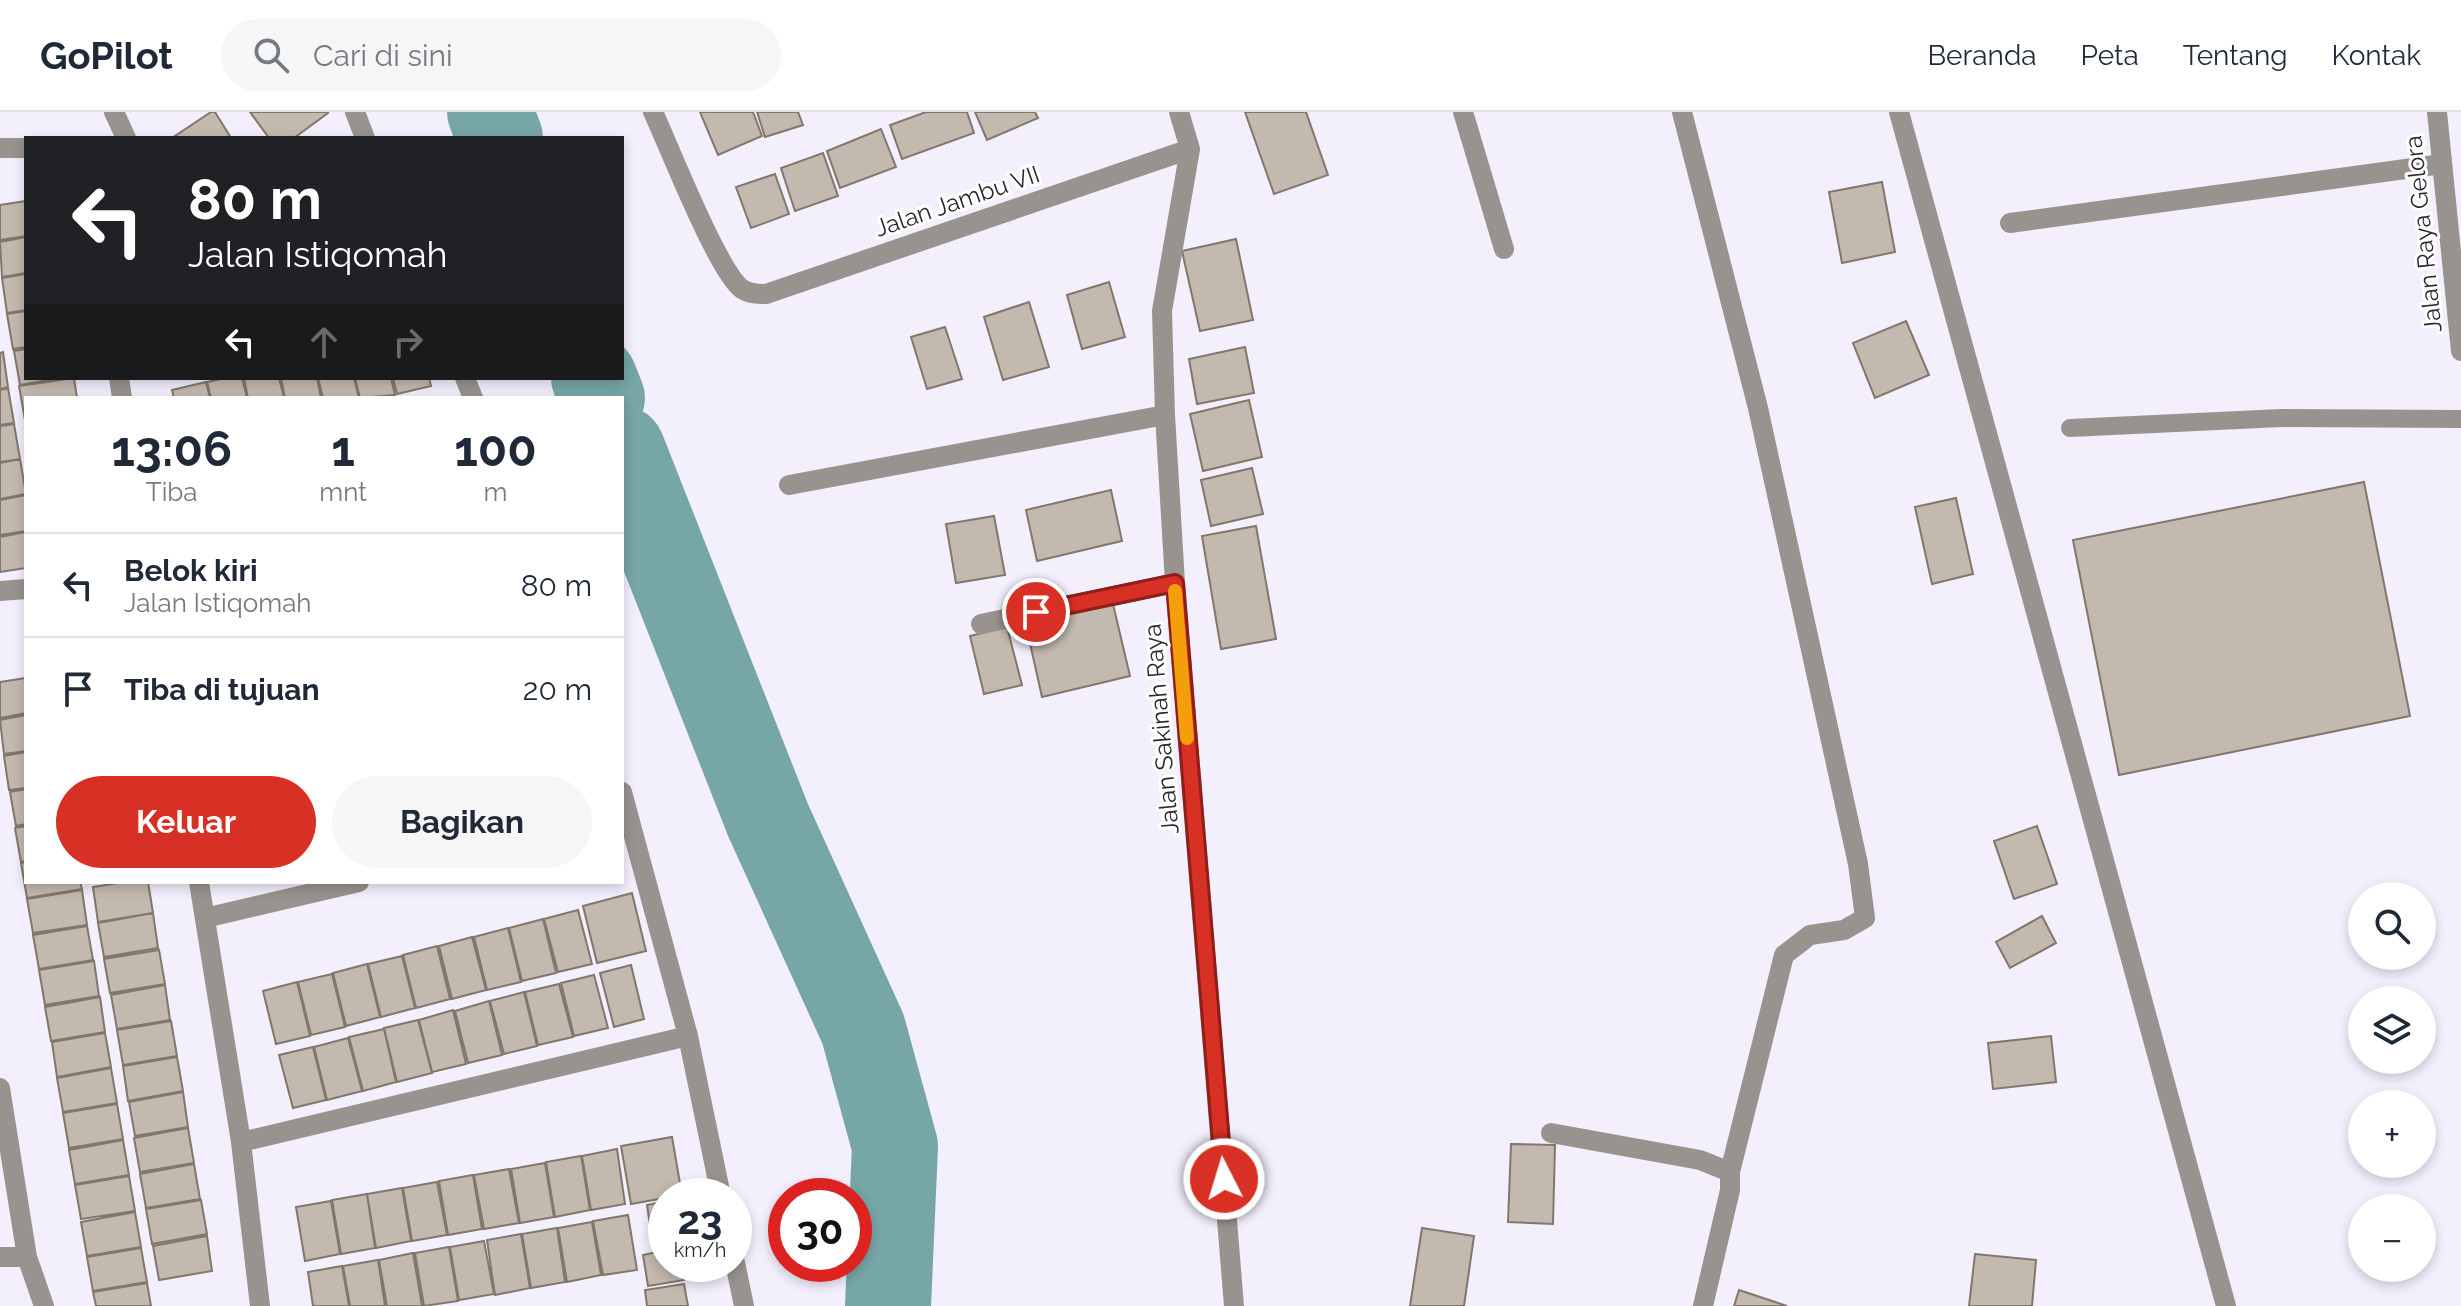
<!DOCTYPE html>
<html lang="id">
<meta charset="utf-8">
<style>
:root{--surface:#fff;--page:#f6f6f7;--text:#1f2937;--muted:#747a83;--line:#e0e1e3;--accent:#d93025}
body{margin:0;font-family:Raleway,sans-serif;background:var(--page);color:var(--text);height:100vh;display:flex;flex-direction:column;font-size:30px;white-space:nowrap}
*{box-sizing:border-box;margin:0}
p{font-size:26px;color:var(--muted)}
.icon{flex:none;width:44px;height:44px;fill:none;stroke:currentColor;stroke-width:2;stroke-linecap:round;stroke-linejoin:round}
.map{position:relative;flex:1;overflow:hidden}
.details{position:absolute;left:24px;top:284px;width:600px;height:488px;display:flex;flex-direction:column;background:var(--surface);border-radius:0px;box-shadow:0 4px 12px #0003}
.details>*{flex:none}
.banner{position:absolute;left:24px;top:24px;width:600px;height:244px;border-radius:0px;box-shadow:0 4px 12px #0003;background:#202124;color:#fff;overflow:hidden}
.fabs{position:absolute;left:2348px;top:770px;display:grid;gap:16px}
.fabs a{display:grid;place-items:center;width:88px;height:88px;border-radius:50%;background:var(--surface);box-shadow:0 4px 12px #0003;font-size:40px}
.speed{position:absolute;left:648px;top:1066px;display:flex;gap:16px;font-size:40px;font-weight:700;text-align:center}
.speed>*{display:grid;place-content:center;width:104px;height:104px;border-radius:50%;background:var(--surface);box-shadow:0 4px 12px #0003;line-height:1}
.speed small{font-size:20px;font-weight:400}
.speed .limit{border:12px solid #d22;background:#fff;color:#111}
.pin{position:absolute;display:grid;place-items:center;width:68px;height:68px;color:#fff;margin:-34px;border:4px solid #fff;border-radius:50%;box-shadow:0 2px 8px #0007}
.me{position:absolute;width:88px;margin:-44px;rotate:355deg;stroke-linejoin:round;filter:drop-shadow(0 0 6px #0008)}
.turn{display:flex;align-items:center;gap:28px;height:168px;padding:0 32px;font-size:36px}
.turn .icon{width:104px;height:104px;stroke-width:2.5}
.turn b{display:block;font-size:56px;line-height:68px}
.lanes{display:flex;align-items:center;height:76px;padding:0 32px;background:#0003;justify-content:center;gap:40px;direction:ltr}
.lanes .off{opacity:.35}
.eta{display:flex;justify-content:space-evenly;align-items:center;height:136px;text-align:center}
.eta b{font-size:48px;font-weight:700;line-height:56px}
.action{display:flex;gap:16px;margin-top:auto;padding:16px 32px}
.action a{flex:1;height:92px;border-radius:48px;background:var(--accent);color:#fff;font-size:32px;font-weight:700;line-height:92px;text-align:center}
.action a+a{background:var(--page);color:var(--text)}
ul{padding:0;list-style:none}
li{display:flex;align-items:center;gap:24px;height:104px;padding:0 32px;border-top:2px solid var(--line)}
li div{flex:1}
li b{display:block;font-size:30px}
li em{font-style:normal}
header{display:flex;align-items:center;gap:48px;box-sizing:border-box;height:112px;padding:0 40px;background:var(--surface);border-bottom:2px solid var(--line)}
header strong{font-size:38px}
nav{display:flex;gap:44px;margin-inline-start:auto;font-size:28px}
.search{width:560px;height:72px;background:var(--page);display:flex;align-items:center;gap:20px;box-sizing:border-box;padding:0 28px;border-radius:44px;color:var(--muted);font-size:30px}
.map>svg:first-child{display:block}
</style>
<header>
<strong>GoPilot</strong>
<div class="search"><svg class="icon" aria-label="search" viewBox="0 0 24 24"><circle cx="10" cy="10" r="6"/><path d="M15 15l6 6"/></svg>Cari di sini</div>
<nav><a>Beranda</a><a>Peta</a><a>Tentang</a><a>Kontak</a></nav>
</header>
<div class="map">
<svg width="2461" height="1194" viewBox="0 0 2461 1194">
<rect width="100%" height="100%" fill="#f3effd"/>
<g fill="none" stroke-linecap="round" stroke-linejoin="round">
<path stroke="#77a6a7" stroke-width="86" d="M490 0 500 26
M594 266 602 286
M622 337 768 708 863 917 895 1034 888 1194"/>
</g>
<path fill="#c3b9ae" stroke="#81776d" stroke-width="2" d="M211 0H215L231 26H172Z
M250 0H328V1L294 26H269Z
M700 0H753L762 24 718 43Z
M757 0H798L803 13 765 25Z
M926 0H967L974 21 902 47 890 13Z
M975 0H1035L1038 6 987 28Z
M1245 0H1306L1328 63 1274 82Z
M881 17 896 55 840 76 827 39Z
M823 41 838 84 795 99 781 56Z
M775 62 789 102 751 116 736 75Z
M1882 70 1895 140 1842 151 1829 80Z
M26 89V124L0 128V93Z
M26 125V161L2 165 0 130Z
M1236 127 1253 208 1200 219 1182 139Z
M26 162V198L7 201 2 166Z
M1109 170 1125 225 1082 237 1067 183Z
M1029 190 1049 255 1003 268 984 205Z
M26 199V235L13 237 7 202Z
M1906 209 1929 263 1875 286 1853 231Z
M945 215 962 267 927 277 911 225Z
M1245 235 1254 281 1197 292 1189 247Z
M26 237V266H61L20 273 14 239Z
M3 240 8 275 0 277V241Z
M74 266 77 286H26L25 308 19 274Z
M225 266H242L247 286H211L207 270Z
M244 266H279L284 286H248Z
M281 266H317L321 286H285Z
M318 266H354L359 286H323Z
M355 266H391L395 283 360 286Z
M393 266H429L431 274 397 282Z
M206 270 210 286H174L172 278Z
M8 276 14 311 0 313V278Z
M1249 288 1262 345 1203 359 1190 302Z
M14 312 20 347 0 350V314Z
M20 347 26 382 0 387V351Z
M1252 356 1263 402 1211 414 1201 368Z
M2364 370 2410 604 2119 663 2073 428Z
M1111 378 1122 429 1037 449 1026 398Z
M26 383V419L0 423V388Z
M1956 386 1973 462 1932 472 1915 395Z
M994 404 1005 463 956 471 946 412Z
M1256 414 1276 527 1221 537 1202 424Z
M26 420V456L0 460V425Z
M1112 488 1130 564 1042 585 1025 509Z
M1007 515 1022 573 984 582 970 524Z
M26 566V601L0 606V570Z
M26 603V639L4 642 0 608Z
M26 640V676L9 678 4 644Z
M26 677V712L16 714 10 680Z
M26 714V749L21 750 15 716Z
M2037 714 2057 772 2014 787 1994 729Z
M26 750V770H80L82 777 27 786 21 751Z
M124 770H148L153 801 98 810 93 775Z
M82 778 87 813 33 821 27 787Z
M632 781 646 839 597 851 583 794Z
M578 798 592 852 558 860 544 807Z
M153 801 158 836 104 845 98 811Z
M2042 804 2056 831 2010 856 1996 830Z
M543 807 556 861 522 869 509 816Z
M87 814 93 848 39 857 33 823Z
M508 816 521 870 487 878 474 825Z
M472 825 486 878 452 887 439 834Z
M437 834 450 887 416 896 403 843Z
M159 838 165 872 110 881 104 847Z
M402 844 415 896 381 905 368 852Z
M94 849 99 884 45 893 39 858Z
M367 852 380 905 346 914 333 861Z
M631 853 644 907 614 915 600 861Z
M332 862 345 915 311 923 298 870Z
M594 863 608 916 574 924 561 871Z
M297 870 310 924 276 932 263 879Z
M559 872 573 925 538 933 525 880Z
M165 873 170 908 117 917 111 883Z
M524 880 537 934 504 942 490 889Z
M100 885 105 920 51 929 45 895Z
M489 889 502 943 468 951 455 899Z
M453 898 466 952 432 960 419 908Z
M418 908 432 961 397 970 384 916Z
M171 909 177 944 123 953 117 918Z
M384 917 396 970 363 979 349 925Z
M105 921 111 955 57 965 52 930Z
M2051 924 2056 970 1993 977 1988 931Z
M348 926 362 979 327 988 314 935Z
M313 935 326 988 293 996 279 943Z
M177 945 183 979 128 989 123 954Z
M111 956 117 991 63 1000 57 966Z
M183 980 188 1015 135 1024 129 990Z
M117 992 123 1027 69 1036 63 1001Z
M188 1016 194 1051 140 1060 134 1026Z
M672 1025 682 1083 631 1092 621 1034Z
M123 1028 129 1063 75 1072 69 1038Z
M1511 1032 1555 1033 1553 1112 1508 1110Z
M617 1037 625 1092 591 1098 582 1044Z
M581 1044 590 1098 555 1105 546 1050Z
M545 1051 554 1105 520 1111 511 1057Z
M194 1052 200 1087 146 1096 140 1062Z
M509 1057 519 1111 484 1117 474 1063Z
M473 1063 482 1117 448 1123 439 1069Z
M129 1064 135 1099 81 1107 75 1073Z
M437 1070 447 1123 412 1129 403 1076Z
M402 1076 411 1129 376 1136 367 1082Z
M367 1082 375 1136 341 1142 332 1088Z
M201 1088 207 1122 152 1132 146 1097Z
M331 1089 340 1142 305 1149 296 1095Z
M666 1089V1132L653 1134 647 1093Z
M135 1100 141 1135 87 1144 81 1110Z
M628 1103 637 1158 603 1163 593 1109Z
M592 1110 601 1163 567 1170 558 1116Z
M557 1116 565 1170 531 1176 522 1122Z
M1422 1116 1474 1124 1464 1194H1410Z
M521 1122 530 1176 495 1183 487 1128Z
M207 1124 212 1159 159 1168 153 1134Z
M484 1129 494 1182 459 1188 450 1135Z
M449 1135 458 1189 424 1194 415 1141Z
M141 1136 147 1170 93 1179 87 1145Z
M666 1138V1152H681L684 1168 648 1174 643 1143Z
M413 1141 422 1194H387L379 1148Z
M1975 1142 2036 1148 2032 1194H1969Z
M378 1148 385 1194H350L343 1154Z
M342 1154 349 1194H313L308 1160Z
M147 1171 151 1194H96L93 1180Z
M684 1172 688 1194H647L645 1178Z
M1739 1178 1787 1194H1734Z"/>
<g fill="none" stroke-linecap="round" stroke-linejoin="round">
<path stroke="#99938f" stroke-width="18" d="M2070 316 2281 306 2461 307"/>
<path stroke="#99938f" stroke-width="20" d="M114 0 126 26
M355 0 365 26
M653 0C669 34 718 160 742 177 750 182 758 182 766 182L1190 37
M1179 0 1190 37 1162 199 1165 303 1175 471 1234 1194
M1463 0 1504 137
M1682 0 1758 296 1858 752 1865 806 1844 818 1810 823 1784 843 1730 1060
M1899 0 2226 1194
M0 36H26
M2010 111 2442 52
M119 266 122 286
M465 266 473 286
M789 373 1165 303
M0 479 26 477
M981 512 1175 471
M622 680 688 924 721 1084
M199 770 241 1030 260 1194
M205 806 359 770
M0 976 27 1145 44 1194
M1551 1021 1700 1048 1730 1060V1078L1703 1194
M241 1030 688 924
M0 1145H27
M734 1146 744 1194"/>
<path stroke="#99938f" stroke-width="20" d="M2437 0 2461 239"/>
</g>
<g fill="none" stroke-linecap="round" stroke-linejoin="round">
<defs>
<path id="route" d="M1036 500 1175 471 1224 1067"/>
</defs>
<use href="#route" stroke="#8d1f18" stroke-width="20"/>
<use href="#route" stroke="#d93025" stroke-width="14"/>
<path stroke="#f59e0b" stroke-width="14" d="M1175 479 1187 626"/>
</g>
<g text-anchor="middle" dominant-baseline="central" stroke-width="6" stroke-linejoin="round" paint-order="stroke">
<g font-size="24" fill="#2b292e" stroke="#fff">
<text transform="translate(957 89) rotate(-19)">Jalan Jambu VII</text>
<text transform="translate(2423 122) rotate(-96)">Jalan Raya Gelora</text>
<text transform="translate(1161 617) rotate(-95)">Jalan Sakinah Raya</text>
</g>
</g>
</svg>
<div class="fabs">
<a><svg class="icon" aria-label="search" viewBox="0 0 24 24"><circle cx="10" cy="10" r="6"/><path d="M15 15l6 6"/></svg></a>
<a><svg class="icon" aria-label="layers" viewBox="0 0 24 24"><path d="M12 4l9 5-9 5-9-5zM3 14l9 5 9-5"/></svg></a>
<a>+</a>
<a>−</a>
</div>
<div class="speed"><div>23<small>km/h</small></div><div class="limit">30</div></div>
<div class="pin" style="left:1036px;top:500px;background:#d93025"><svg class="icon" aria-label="arrive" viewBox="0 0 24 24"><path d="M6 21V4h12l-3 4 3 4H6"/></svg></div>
<svg class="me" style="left:1224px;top:1067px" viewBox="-20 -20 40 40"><circle r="17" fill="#d93025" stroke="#fff" stroke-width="3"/><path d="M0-11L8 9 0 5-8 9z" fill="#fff"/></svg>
<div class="banner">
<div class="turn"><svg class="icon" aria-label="left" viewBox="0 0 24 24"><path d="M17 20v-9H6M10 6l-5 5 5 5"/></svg><div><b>80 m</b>Jalan Istiqomah</div></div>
<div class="lanes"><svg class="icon" aria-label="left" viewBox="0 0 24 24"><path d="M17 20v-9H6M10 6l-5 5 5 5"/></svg><svg class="icon off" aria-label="ahead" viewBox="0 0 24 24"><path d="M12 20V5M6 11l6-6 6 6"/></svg><svg class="icon off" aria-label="right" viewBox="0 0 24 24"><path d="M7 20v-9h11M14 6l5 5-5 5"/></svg></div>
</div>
<section class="details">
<div class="eta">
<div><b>13:06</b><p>Tiba</p></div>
<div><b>1</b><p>mnt</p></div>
<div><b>100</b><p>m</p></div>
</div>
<ul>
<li><svg class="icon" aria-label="left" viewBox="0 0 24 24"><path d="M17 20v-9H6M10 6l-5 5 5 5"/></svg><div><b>Belok kiri</b><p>Jalan Istiqomah</p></div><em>80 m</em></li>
<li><svg class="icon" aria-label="arrive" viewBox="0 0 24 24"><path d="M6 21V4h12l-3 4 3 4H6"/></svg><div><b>Tiba di tujuan</b></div><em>20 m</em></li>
</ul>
<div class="action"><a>Keluar</a><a>Bagikan</a></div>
</section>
</div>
